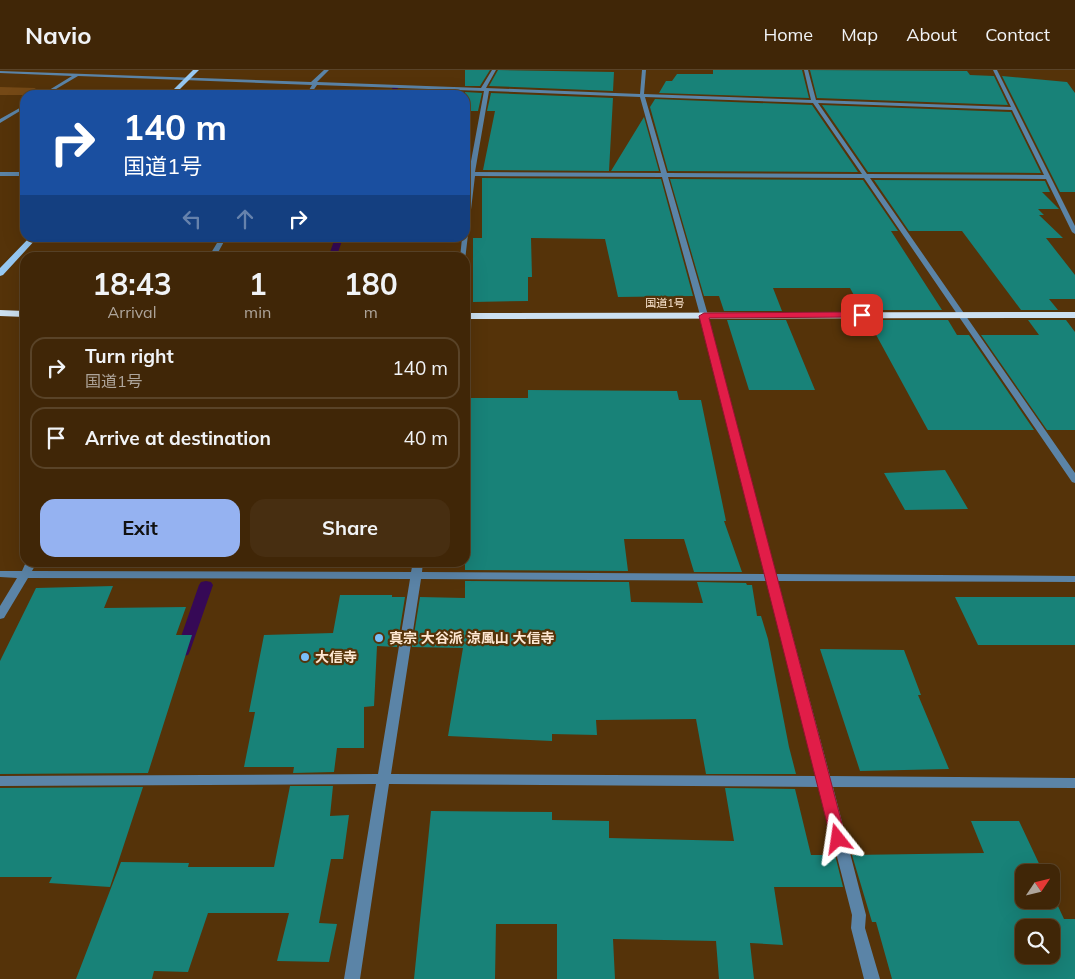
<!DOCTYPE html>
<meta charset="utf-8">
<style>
:root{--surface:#402607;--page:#472e11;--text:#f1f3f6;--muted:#aea59b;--line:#594328;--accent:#95b2f1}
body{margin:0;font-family:Mulish,"Noto Sans JP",sans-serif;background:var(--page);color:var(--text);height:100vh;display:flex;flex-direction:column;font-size:19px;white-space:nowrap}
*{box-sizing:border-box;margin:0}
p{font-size:16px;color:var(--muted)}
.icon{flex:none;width:28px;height:28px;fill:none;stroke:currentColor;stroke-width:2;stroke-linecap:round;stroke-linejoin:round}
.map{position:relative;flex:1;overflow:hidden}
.sheet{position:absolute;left:20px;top:182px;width:450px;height:315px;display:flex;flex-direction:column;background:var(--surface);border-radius:15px;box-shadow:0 5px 20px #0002,0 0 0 1px var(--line)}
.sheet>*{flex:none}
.hud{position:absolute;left:20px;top:20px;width:450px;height:152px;border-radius:15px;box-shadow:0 5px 20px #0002,0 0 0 1px var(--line);background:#1a4fa0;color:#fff;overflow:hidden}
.needle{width:32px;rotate:55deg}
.buttons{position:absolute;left:1015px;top:794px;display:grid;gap:10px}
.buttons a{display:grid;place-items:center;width:45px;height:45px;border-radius:10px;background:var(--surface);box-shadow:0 5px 20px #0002,0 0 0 1px var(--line);font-size:25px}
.pin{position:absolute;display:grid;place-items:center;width:42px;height:42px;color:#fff;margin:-21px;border-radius:10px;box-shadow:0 2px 8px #0006}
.me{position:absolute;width:55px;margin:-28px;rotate:345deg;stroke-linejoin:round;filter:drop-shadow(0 0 4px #0008)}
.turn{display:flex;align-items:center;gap:18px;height:105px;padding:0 20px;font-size:22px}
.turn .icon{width:65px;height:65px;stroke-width:2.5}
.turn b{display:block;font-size:35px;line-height:42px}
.lanes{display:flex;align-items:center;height:48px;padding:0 20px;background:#0003;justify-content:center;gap:25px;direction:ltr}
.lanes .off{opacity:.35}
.eta{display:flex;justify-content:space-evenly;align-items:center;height:85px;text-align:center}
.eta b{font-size:30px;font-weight:700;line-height:35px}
.action{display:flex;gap:10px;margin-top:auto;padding:10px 20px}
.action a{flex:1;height:58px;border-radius:15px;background:var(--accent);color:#111;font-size:20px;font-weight:700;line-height:58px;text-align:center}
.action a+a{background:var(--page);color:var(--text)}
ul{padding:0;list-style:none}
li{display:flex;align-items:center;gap:15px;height:62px;margin:0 10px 8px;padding:0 10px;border:2px solid var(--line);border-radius:15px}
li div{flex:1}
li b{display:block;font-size:19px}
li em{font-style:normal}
header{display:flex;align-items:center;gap:30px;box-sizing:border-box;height:70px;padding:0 25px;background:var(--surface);border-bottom:1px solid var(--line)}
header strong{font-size:24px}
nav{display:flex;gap:28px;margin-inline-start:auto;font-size:18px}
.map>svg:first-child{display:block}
</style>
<header>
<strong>Navio</strong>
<nav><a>Home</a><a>Map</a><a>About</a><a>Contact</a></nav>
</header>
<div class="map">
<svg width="1075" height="909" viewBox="0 0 1075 909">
<rect width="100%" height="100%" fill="#553309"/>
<path fill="#754916" d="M0 17 36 18 24 25H0Z"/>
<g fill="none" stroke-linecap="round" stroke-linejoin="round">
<path fill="#360956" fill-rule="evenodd" d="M393 17 398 18 395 25H389Z
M335 168H343L336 188H328Z
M209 492H222L220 497H210Z
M206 511 211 512 213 515 190 581 188 585 183 586 178 585 176 581 199 515 201 512Z"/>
</g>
<path fill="#188278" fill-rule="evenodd" d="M465 0H490L480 16H465Z
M498 0 614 2 613 21 489 16Z
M713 0H802L809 28 659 23 666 11H672L677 4H713Z
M810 0 967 1 970 5 994 6 1008 35 817 28Z
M1002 6 1067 12 1075 23V122H1060Z
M465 22 482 23 478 41H465Z
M491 23 613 28 609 101 483 100 495 41H487Z
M655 29 812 35 858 102 668 101 650 37Z
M822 35 1011 42 1041 103 868 102Z
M644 47 659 101H611Z
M482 108 661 109 693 226 618 227 605 169 531 168 532 207H528V231L473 232V168H482Z
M670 109 863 110 898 161H891L942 240H862L850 218H773L782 241H724L719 226H704Z
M874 110 1045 111 1050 122H1042L1059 139H1038L1044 145H1039L1063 168H1046L1075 205V229H1049L1058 240H1021L962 161H909Z
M727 250H786L815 320H749Z
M868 250H948L957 265H969L1034 360H928Z
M1028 250H1066L1075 262V360H1047L981 265H1039Z
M528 320 677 321 679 330H701L726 451H724L742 502H694L684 469H624L628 501 465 500V328H528Z
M945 400 968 439 905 440 884 403Z
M465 511 629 512 631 532 703 533 697 512 746 513 747 515H752L757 546H761L768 569 789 677 796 704H706L696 649 596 650 597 665 552 664V671L448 666 463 578 412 577 420 527 465 528Z
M113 516 104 538 186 537 176 565H192L148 703 0 704V591L36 518Z
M340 525H392V527H405L397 577 377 576 374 636 364 637V678H337L334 702 293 703 294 697H244L255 642H249L264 565 333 563Z
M955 527H1075V575H978Z
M820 579 904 580 921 625H918L949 699 860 701Z
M290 716H333L330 746 349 745 343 789H331L319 853 337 854 329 892 277 891 289 843H208L188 902 154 901 152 909H76L121 792 189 793 188 797H274Z
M143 717 110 817 49 813 52 807H0V718Z
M725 718 795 719 811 785H835L843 817H774L783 875 750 873 754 909H719L716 871 613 869 615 909H557V854H496L495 909H414L431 741 552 742V750L609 751V768L734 771Z
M971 751H1019L1043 802H1024V830H1051V821L1064 849H1075V909H892L876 852H872L852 785 984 783ZM1024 858H1051V885H1024Z"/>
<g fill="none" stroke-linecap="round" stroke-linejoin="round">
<path fill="#5b84a7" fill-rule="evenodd" d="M324 0H329L317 12 481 18 492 0H496L486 18 640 24 642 0H646L644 24 811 30 804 0H808L816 30 1011 37 993 0H997L1075 156V164L1072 162 1046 109 870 108 1075 403V413L1072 412 864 108 668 107 708 245 776 504 1075 506V512L778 511 830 706 1075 708V718L833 717 866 845 865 858 880 909H864L851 858 852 845 819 717 389 714 360 909H344L376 714 0 716V706L378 704 410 509 28 508 4 548 0 549V536L17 508 0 507V501H22L26 492H37L32 501 411 502 413 492H423L422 502 766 504 700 245 662 107 475 106 465 190V188H460L462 168H465V140L469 106H465V102H469L484 21 317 15 310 25H306L312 15 78 6 46 25H41L72 6 0 3V1L311 12ZM489 21 640 27 661 103 475 102ZM645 27 813 33 862 104 667 103ZM818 33 1012 40 1044 105 867 104ZM421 509 767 511 817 706 391 704Z
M25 35V38L0 53V49Z
M0 102H25V106H0Z
M220 168H226L215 188H208Z"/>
<path fill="#97c9f3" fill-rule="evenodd" d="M193 0H199L174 25H168Z
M29 168H37L3 205 0 206V198Z"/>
<path fill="#cce0f1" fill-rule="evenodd" d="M0 240 25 241V247L0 246Z
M1075 242V248L465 249V243Z"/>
</g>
<path fill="#e11d48" stroke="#92132f" d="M862 242 865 243V247L709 248 846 769 844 773 838 775 833 773 831 769 699 246 704 243Z"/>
<g fill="#7abff8" stroke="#553309" stroke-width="2">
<circle cx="379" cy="568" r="5"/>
<circle cx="305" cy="587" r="5"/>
</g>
<g text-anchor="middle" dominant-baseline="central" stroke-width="4.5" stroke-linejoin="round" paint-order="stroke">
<g font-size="11" fill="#fee8d3" stroke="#553309">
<text x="665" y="233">国道1号</text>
</g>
<g font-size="14" font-weight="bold" fill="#fee8d3" stroke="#553309" text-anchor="start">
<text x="389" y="568">真宗 大谷派 涼風山 大信寺</text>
<text x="315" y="587">大信寺</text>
</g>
</g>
</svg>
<div class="buttons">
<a><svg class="needle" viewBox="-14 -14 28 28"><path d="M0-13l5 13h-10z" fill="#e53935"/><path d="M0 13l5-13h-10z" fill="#aea59b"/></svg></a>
<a><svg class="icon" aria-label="search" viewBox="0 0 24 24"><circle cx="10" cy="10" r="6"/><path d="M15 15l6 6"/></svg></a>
</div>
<div class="pin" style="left:862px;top:245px;background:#d93025"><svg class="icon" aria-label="arrive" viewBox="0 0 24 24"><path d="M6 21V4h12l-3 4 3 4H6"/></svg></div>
<svg class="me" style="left:838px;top:769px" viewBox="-20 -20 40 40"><path d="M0-17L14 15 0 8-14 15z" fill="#e11d48" stroke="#fff" stroke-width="4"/></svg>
<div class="hud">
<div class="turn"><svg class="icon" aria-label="right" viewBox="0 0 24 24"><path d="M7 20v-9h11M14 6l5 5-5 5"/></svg><div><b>140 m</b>国道1号</div></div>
<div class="lanes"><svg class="icon off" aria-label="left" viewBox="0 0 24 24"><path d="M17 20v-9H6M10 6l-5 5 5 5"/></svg><svg class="icon off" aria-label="ahead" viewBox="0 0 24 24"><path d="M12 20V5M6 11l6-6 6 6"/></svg><svg class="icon" aria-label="right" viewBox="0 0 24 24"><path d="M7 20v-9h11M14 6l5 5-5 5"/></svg></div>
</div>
<section class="sheet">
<div class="eta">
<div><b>18:43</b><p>Arrival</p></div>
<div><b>1</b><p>min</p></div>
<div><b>180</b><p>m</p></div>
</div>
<ul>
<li><svg class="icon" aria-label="right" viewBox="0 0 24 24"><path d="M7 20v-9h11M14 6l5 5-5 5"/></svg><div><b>Turn right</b><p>国道1号</p></div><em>140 m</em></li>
<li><svg class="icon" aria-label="arrive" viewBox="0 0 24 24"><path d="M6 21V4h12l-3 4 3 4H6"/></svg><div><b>Arrive at destination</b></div><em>40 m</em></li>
</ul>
<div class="action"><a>Exit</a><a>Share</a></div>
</section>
</div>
